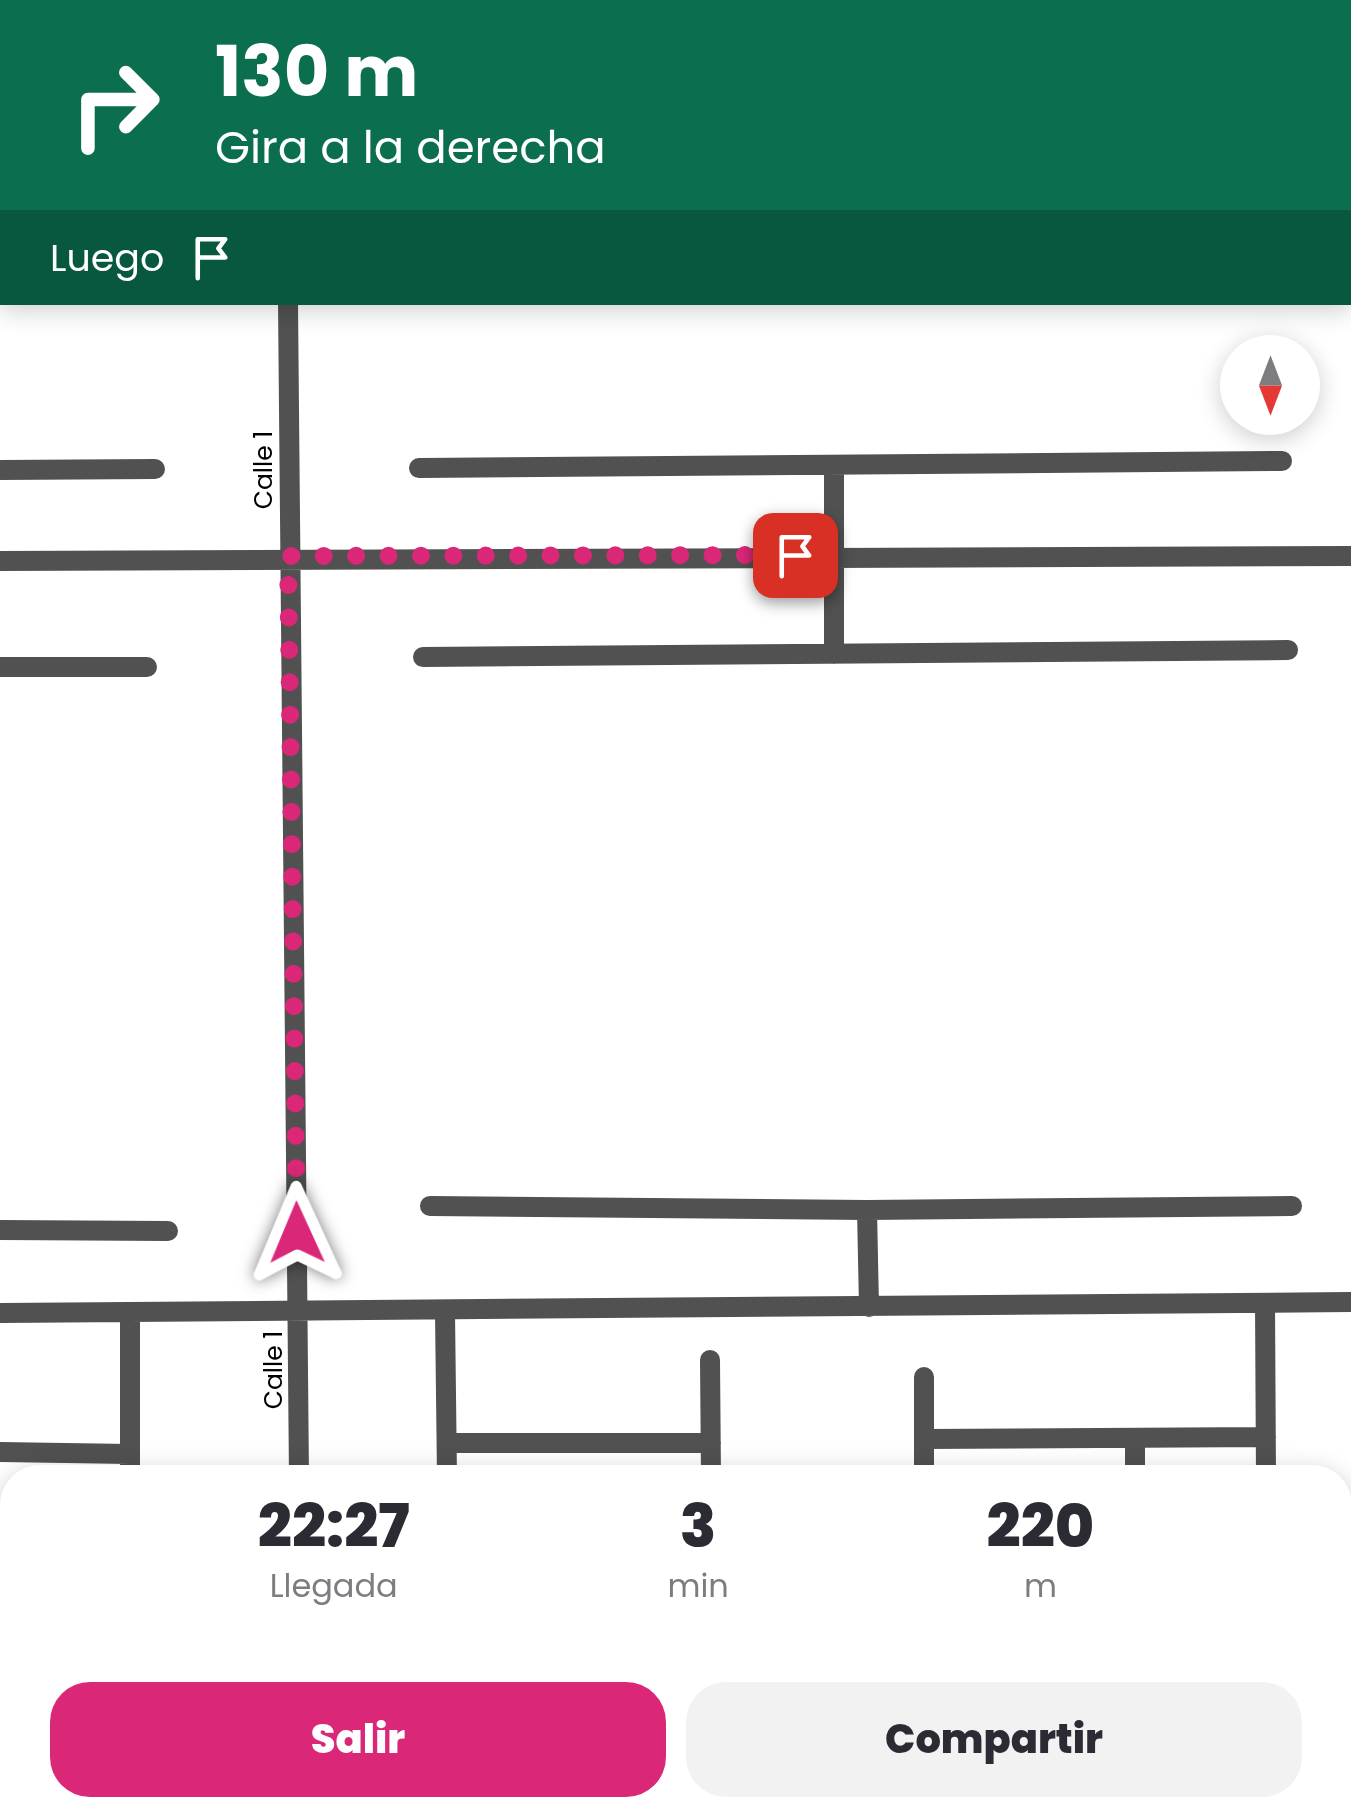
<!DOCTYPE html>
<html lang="es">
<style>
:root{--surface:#fff;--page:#f2f2f3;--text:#2b2b33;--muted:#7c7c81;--accent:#db2777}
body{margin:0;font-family:Poppins,sans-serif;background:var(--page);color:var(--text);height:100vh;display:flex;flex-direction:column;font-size:38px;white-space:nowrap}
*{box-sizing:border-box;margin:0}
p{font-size:32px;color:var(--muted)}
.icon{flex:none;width:55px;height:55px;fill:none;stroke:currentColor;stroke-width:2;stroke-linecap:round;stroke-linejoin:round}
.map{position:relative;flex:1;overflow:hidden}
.panel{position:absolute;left:0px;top:1465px;width:1352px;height:352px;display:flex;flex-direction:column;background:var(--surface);border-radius:40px 40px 0 0;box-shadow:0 5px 25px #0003}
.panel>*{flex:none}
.banner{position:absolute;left:0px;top:0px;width:1352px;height:305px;box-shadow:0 5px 25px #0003;background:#0b6e4f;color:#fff;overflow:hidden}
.needle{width:65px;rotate:180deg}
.buttons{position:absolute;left:1220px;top:335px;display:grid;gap:20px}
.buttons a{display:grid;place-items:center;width:100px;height:100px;border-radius:50%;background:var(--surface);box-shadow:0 5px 25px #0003;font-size:50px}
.pin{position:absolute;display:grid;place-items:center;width:85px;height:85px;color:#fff;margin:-42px;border-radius:20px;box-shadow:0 5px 15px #0006}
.me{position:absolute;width:110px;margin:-55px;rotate:359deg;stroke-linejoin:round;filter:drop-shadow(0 0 8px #0008)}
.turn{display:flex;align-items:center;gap:35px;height:210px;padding:0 50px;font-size:45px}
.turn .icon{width:130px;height:130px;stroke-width:2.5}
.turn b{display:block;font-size:70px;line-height:85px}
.then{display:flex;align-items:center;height:95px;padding:0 50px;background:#0003;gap:20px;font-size:38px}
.eta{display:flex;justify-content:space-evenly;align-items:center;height:170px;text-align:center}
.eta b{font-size:60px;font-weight:800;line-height:70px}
.action{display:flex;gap:20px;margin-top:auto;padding:20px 50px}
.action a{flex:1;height:115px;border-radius:40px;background:var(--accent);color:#fff;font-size:40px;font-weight:800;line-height:115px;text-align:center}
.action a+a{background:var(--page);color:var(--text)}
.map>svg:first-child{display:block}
</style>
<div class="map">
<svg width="1351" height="1816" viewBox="0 0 1351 1816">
<rect width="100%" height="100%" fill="#fff"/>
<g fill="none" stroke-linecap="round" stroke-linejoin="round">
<path stroke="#515151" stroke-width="20" d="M288 0V2
M288 302 299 1478
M834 465V654
M419 468 1282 461
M0 470 155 469
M0 561 1351 556
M423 657 1288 650
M0 667H147
M430 1206 867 1210 1292 1206
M867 1210 869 1307
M0 1230 168 1231
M1265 1303 1266 1478
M445 1312 447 1478
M0 1313 1351 1302
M130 1313V1478
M710 1360 711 1478
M924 1377V1478
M924 1439 1266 1437
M447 1443H711
M0 1452 130 1454
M1135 1478V1438
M130 1805V1816
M300 1805V1816
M448 1805V1816
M711 1805V1816
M926 1805V1816
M1266 1805V1816"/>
</g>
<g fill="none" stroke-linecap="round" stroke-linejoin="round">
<path stroke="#db2777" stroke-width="18" stroke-dasharray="0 32.4" d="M297 1233 288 556 795 555"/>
</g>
<g text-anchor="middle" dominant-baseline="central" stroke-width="8" stroke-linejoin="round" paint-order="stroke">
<g font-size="25" fill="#000" stroke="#fff">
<text transform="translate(263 470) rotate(-90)">Calle 1</text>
<text transform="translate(273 1370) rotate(-90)">Calle 1</text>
</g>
</g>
</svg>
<div class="buttons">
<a><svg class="needle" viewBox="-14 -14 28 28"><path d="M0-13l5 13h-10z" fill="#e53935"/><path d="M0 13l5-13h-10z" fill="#7c7c81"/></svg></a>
</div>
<div class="pin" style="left:795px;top:555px;background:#d93025"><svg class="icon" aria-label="arrive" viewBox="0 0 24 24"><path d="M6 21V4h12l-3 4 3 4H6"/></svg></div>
<svg class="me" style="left:297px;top:1233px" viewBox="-20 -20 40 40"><path d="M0-17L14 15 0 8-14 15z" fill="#db2777" stroke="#fff" stroke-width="4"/></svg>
<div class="banner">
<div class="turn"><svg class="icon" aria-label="right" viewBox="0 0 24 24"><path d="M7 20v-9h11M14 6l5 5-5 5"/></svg><div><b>130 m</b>Gira a la derecha</div></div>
<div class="then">Luego<svg class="icon" aria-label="arrive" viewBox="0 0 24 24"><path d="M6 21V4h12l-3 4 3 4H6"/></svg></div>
</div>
<section class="panel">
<div class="eta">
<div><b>22:27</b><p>Llegada</p></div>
<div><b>3</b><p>min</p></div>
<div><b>220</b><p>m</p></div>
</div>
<div class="action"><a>Salir</a><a>Compartir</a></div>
</section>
</div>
